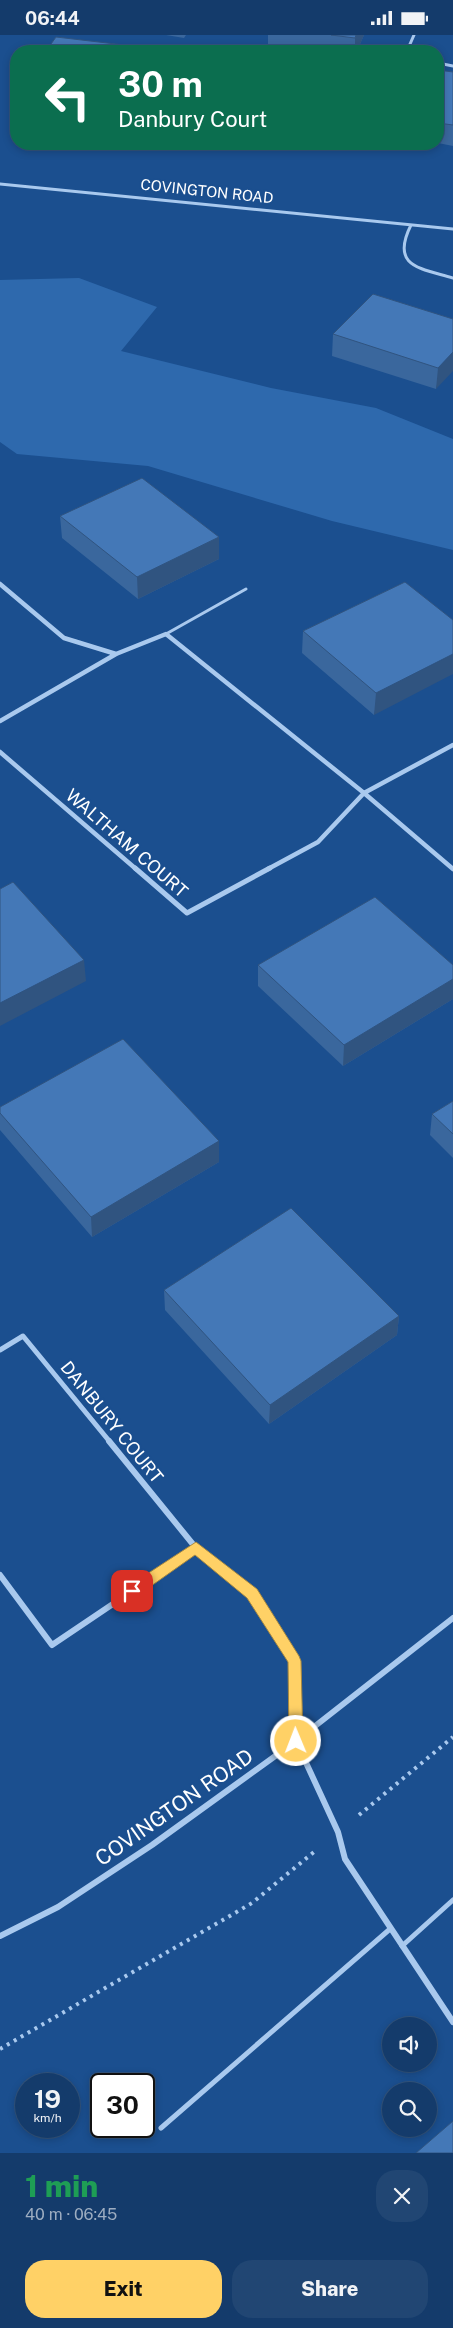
<!DOCTYPE html>
<meta charset="utf-8">
<style>
:root{--surface:#143b6b;--page:#214673;--text:#f1f3f6;--muted:#9dadc1;--line:#33557e;--accent:#ffd166}
body{margin:0;font-family:"Public Sans",sans-serif;background:var(--page);color:var(--text);height:100vh;display:flex;flex-direction:column;font-size:19px;white-space:nowrap}
*{box-sizing:border-box;margin:0}
p{font-size:16px;color:var(--muted)}
.icon{flex:none;width:28px;height:28px;fill:none;stroke:currentColor;stroke-width:2;stroke-linecap:round;stroke-linejoin:round}
.map{position:relative;height:2118px;overflow:hidden}
.sheet{display:flex;flex-direction:column;background:var(--surface);flex:1}
.sheet>*{flex:none}
.banner{position:absolute;left:10px;top:10px;width:434px;height:105px;border-radius:20px;box-shadow:0 2px 8px #0003,0 0 0 1px var(--line);background:#0b6e4f;color:#fff;overflow:hidden}
.buttons{position:absolute;left:382px;top:1982px;display:grid;gap:10px}
.buttons a{display:grid;place-items:center;width:55px;height:55px;border-radius:50%;background:var(--surface);box-shadow:0 2px 8px #0003,0 0 0 1px var(--line);font-size:25px}
.speed{position:absolute;left:15px;top:2038px;display:flex;gap:10px;font-size:25px;font-weight:700;text-align:center}
.speed>*{display:grid;place-content:center;width:65px;height:65px;border-radius:50%;background:var(--surface);box-shadow:0 2px 8px #0003,0 0 0 1px var(--line);line-height:1}
.speed small{font-size:12px;font-weight:400}
.speed .limit{border:2px solid #111;border-radius:8px;background:#fff;color:#111}
.pin{position:absolute;display:grid;place-items:center;width:42px;height:42px;color:#fff;margin:-21px;border-radius:10px;box-shadow:0 2px 8px #0006}
.me{position:absolute;width:55px;margin:-28px;rotate:359deg;stroke-linejoin:round;filter:drop-shadow(0 0 4px #0008)}
.turn{display:flex;align-items:center;gap:18px;height:105px;padding:0 25px;font-size:22px}
.turn .icon{width:65px;height:65px;stroke-width:2.5}
.turn b{display:block;font-size:35px;line-height:42px}
.round{display:grid;place-items:center;flex:none;width:52px;height:52px;border-radius:20px;background:var(--page)}
.head{display:flex;align-items:center;justify-content:space-between;height:85px;padding:0 25px}
h1{font-size:30px;font-weight:800;line-height:38px;color:#1e9e55}
.action{display:flex;gap:10px;margin-top:auto;padding:10px 25px}
.action a{flex:1;height:58px;border-radius:20px;background:var(--accent);color:#111;font-size:20px;font-weight:800;line-height:58px;text-align:center}
.action a+a{background:var(--page);color:var(--text)}
.status{display:flex;justify-content:space-between;align-items:center;height:35px;padding:0 25px;background:var(--surface);direction:ltr}
.status svg{height:14px;fill:currentColor}
.map>svg:first-child{display:block}
</style>
<div class="status"><b>06:44</b><svg viewBox="0 0 49 12"><path d="M0 12V9h3v3zM5 12V6h3v6zM10 12V3h3v9zM15 12V0h3v12zM26 1h20v11H26zM47 4h2v5h-2z"/></svg></div>
<div class="map">
<svg width="453" height="2118" viewBox="0 0 453 2118">
<rect width="100%" height="100%" fill="#1b4f8f"/>
<path fill="#2e69ad" d="M79 243 157 272 121 316 271 353 376 373 453 404V515L332 486 148 431 17 419 0 407V245Z"/>
<g fill="none" stroke-linecap="round" stroke-linejoin="round">
<path stroke="#a9c9ee" stroke-width="4" stroke-dasharray="3 5" stroke-linecap="butt" d="M359 1780 453 1702
M0 2014 252 1868 314 1817"/>
<path stroke="#a9c9ee" stroke-width="3" d="M166 599 246 554"/>
<path stroke="#a9c9ee" stroke-width="5" d="M402 1911 453 1865
M161 2093 390 1894"/>
<path stroke="#a9c9ee" stroke-width="3" d="M407 16 414 0
M438 28 453 31
M0 149 453 194
M411 190C390 232 420 233 453 243"/>
<path stroke="#a9c9ee" stroke-width="4.5" d="M0 549 64 603 116 619
M0 686 116 619 166 599 364 758 453 834
M0 717 136 834
M268 834 318 807 364 758 453 710"/>
<path stroke="#a9c9ee" stroke-width="5" d="M135 833 187 878 270 833
M0 1315 23 1301 110 1407"/>
<path stroke="#a9c9ee" stroke-width="6" d="M109 1406 196 1513 252 1559 295 1626 296 1706 338 1797 345 1824 453 1987
M0 1540 52 1610 196 1513
M0 1901 58 1872 152 1810 296 1706 453 1583"/>
</g>
<path fill="#3a679d" d="M166 0H186L184 3Z
M268 0H364L357 16H296L268 13Z
M438 35 453 37V111L438 108Z
M453 284 436 354 332 321 333 299Z
M60 481 219 502V524L138 564 62 503Z
M405 547 374 680 302 618 303 596Z
M258 930H453V964L343 1031 258 951Z
M453 1066V1123L430 1100 432 1079Z
M0 1072 219 1127 92 1202 0 1095Z
M164 1255 399 1281 397 1300 269 1389 165 1275Z"/>
<path fill="#305480" d="M356 0H364L357 16H355V3Z
M453 317V336L436 354 438 333Z
M219 502V524L138 564 137 542Z
M453 619V639L374 680 376 658Z
M84 925 86 946 0 991V968Z
M453 944V964L343 1031 344 1010Z
M219 1106V1127L92 1202 91 1182Z
M399 1281 397 1300 269 1389 270 1370Z"/>
<path fill="#4478b7" stroke="#305480" d="M331 0H356L355 3Z
M56 2 150 13 149 16H46Z
M438 35 453 37V90L438 88Z
M373 259 453 284V317L438 333 333 299Z
M142 443 219 502 137 542 60 481Z
M405 547 453 585V619L376 658 303 596Z
M13 847 84 925 0 968V854Z
M375 862 453 930V944L344 1010 258 930Z
M123 1004 219 1106 91 1182 0 1078V1072Z
M453 1066V1099L432 1079Z
M291 1173 399 1281 270 1370 164 1255Z
M453 2086V2118H416Z"/>
<path fill="#ffd166" stroke="#a68842" d="M196 1507 257 1554 299 1621 301 1626 303 1706 301 1711 296 1713 291 1711 289 1706 288 1627 247 1563 195 1520 137 1561 132 1562 127 1561 125 1556 127 1552Z"/>
<g text-anchor="middle" dominant-baseline="central" stroke-width="4" stroke-linejoin="round" paint-order="stroke">
<g font-size="15" fill="#fff" stroke="#1b4f8f">
<text transform="translate(207 156) rotate(6)">COVINGTON ROAD</text>
</g>
<g font-size="18" fill="#fff" stroke="#1b4f8f">
<text transform="translate(127 808) rotate(41)">WALTHAM COURT</text>
<text transform="translate(112 1387) rotate(51)">DANBURY COURT</text>
</g>
<g font-size="21" fill="#fff" stroke="#1b4f8f">
<text transform="translate(174 1772) rotate(-35)">COVINGTON ROAD</text>
</g>
</g>
</svg>
<div class="buttons">
<a><svg class="icon" aria-label="sound" viewBox="0 0 24 24"><path d="M4 9h4l5-4v14l-5-4H4zM17 9q2 3 0 6"/></svg></a>
<a><svg class="icon" aria-label="search" viewBox="0 0 24 24"><circle cx="10" cy="10" r="6"/><path d="M15 15l6 6"/></svg></a>
</div>
<div class="speed"><div>19<small>km/h</small></div><div class="limit">30</div></div>
<div class="pin" style="left:132px;top:1556px;background:#d93025"><svg class="icon" aria-label="arrive" viewBox="0 0 24 24"><path d="M6 21V4h12l-3 4 3 4H6"/></svg></div>
<svg class="me" style="left:296px;top:1706px" viewBox="-20 -20 40 40"><circle r="17" fill="#ffd166" stroke="#fff" stroke-width="3"/><path d="M0-11L8 9 0 5-8 9z" fill="#fff"/></svg>
<div class="banner">
<div class="turn"><svg class="icon" aria-label="left" viewBox="0 0 24 24"><path d="M17 20v-9H6M10 6l-5 5 5 5"/></svg><div><b>30 m</b>Danbury Court</div></div>
</div>
</div>
<section class="sheet">
<div class="head"><div><h1>1 min</h1><p>40 m · 06:45</p></div><a class="round"><svg class="icon" aria-label="close" viewBox="0 0 24 24"><path d="M6 6l12 12M18 6L6 18"/></svg></a></div>
<div class="action"><a>Exit</a><a>Share</a></div>
</section>
